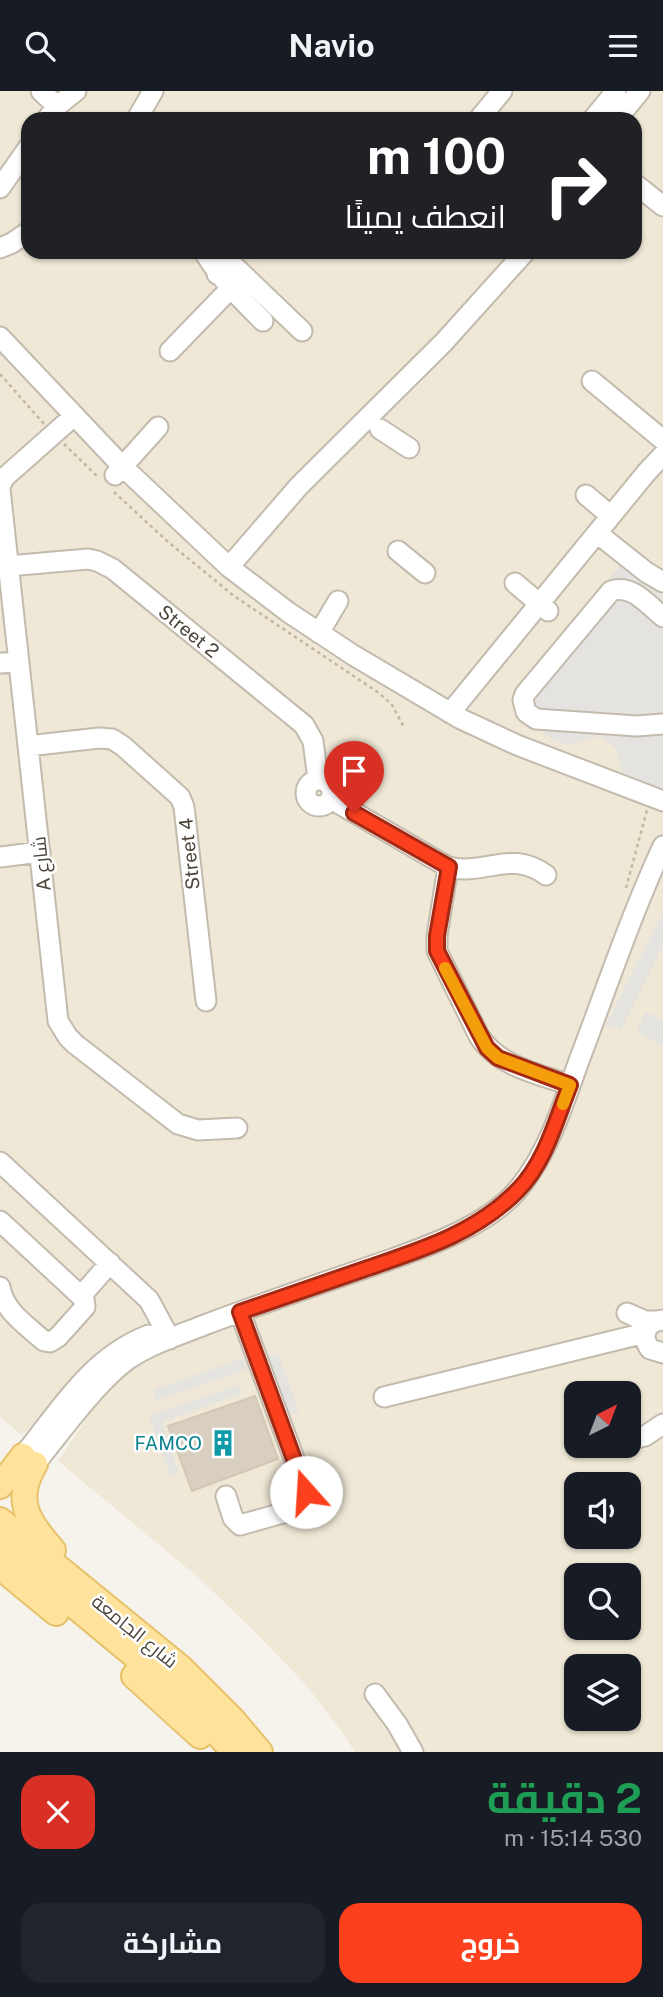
<!DOCTYPE html>
<html lang="ar">
<meta charset="utf-8">
<style>
:root{--surface:#171b24;--page:#20242c;--text:#f1f3f6;--muted:#9ea1a6;--accent:#fc3f1d}
body{margin:0;font-family:"Public Sans",Cairo,sans-serif;background:var(--page);color:var(--text);direction:rtl;height:100vh;display:flex;flex-direction:column;font-size:26px;white-space:nowrap}
*{box-sizing:border-box;margin:0}
p{font-size:23px;color:var(--muted)}
.icon{flex:none;width:38px;height:38px;fill:none;stroke:currentColor;stroke-width:2;stroke-linecap:round;stroke-linejoin:round}
.map{position:relative;height:1661px;overflow:hidden;direction:ltr}
.drawer{display:flex;flex-direction:column;background:var(--surface);flex:1}
.drawer>*{flex:none}
.guide{position:absolute;left:21px;top:21px;width:621px;height:147px;border-radius:21px;box-shadow:0 2px 5px #0004;direction:rtl;background:#202124;color:#fff;overflow:hidden}
.needle{width:46px;rotate:42deg}
.tools{position:absolute;left:564px;top:1290px;display:grid;gap:14px}
.tools a{display:grid;place-items:center;width:77px;height:77px;border-radius:14px;background:var(--surface);box-shadow:0 2px 5px #0004;font-size:35px}
.pin{position:absolute;display:grid;place-items:center;width:60px;height:60px;color:#fff;margin:-72px -30px;border-radius:50% 50% 50% 0;rotate:-45deg;box-shadow:0 0 7px #0007}
.pin .icon{rotate:45deg}
.me{position:absolute;width:77px;margin:-38px;rotate:341deg;stroke-linejoin:round;filter:drop-shadow(0 0 5px #0008)}
.turn{display:flex;align-items:center;gap:24px;height:147px;padding:0 21px;font-size:32px}
.turn .icon{width:91px;height:91px;stroke-width:2.5}
.turn b{display:block;font-size:49px;line-height:60px}
.round{display:grid;place-items:center;flex:none;width:74px;height:74px;border-radius:21px;background:var(--page)}
.headline{display:flex;align-items:center;justify-content:space-between;height:119px;padding:0 21px}
h1{font-size:42px;font-weight:700;line-height:52px;color:#1e9e55}
.primary-button{display:flex;gap:14px;margin-top:auto;padding:14px 21px}
.primary-button a{flex:1;height:80px;border-radius:21px;background:var(--accent);color:#fff;font-size:28px;font-weight:700;line-height:80px;text-align:center}
.primary-button a+a{background:var(--page);color:var(--text)}
header{display:flex;justify-content:space-between;align-items:center;height:91px;padding:0 21px;background:var(--surface);font-size:32px;font-weight:700}
.map>svg:first-child{display:block}
</style>
<header><svg class="icon" aria-label="menu" viewBox="0 0 24 24"><path d="M4 6h16M4 12h16M4 18h16"/></svg>Navio<svg class="icon" aria-label="search" viewBox="0 0 24 24"><circle cx="10" cy="10" r="6"/><path d="M15 15l6 6"/></svg></header>
<div class="map">
<svg width="663" height="1661" viewBox="0 0 663 1661">
<rect width="100%" height="100%" fill="#f6f3ec"/>
<path fill="#efe8d6" fill-rule="evenodd" d="M0 0H663V1661H355L342 1641 306 1594 255 1541 199 1487 58 1370 88 1325V1315L61 1304 22 1344 0 1326ZM28 28H635V161H28ZM576 1302H628V1354H576ZM576 1393H628V1446H576ZM576 1484H628V1536H576ZM576 1575H628V1628H576Z"/>
<path fill="#e5e3e0" d="M620 474 663 506V701L624 688 615 656 600 645 567 654 552 648 534 635 516 605Z
M663 821V855L621 939 606 934Z
M646 921 663 930V955L636 941Z
M278 1263 299 1321 287 1325 266 1267Z
M244 1267 247 1278 156 1309 153 1299Z
M238 1294 241 1303 162 1331 179 1382 170 1385 149 1325Z"/>
<path fill="#d8cfc1" stroke="#d3c7b4" stroke-width="2" d="M255 1305 278 1368 192 1400 168 1335Z"/>
<g fill="none" stroke-linecap="round" stroke-linejoin="round">
<defs>
<path id="minor" d="M41 0 57 15
M47 28 57 15 76 0
M137 28 153 0
M479 28 502 0
M593 28 616 0
M617 28 640 0
M635 93 663 115
M0 97 28 57
M0 157 12 152 28 141
M204 161C220 188 241 208 263 230
M217 183 227 173H232L302 240
M0 246 122 375 229 476 288 521 353 564 461 628 517 654 663 710
M170 260 230 198
M592 290 663 349
M380 338 409 357
M115 384 158 336
M0 396 4 387 74 325
M0 398 58 930 68 946 75 953 178 1033 198 1039 237 1037
M586 404 611 425
M597 442 646 481 663 491
M398 460 425 482
M8 475 88 468 97 470 113 478 304 634 313 650 318 688
M229 476 299 395 444 251 525 161
M515 492 548 520
M663 526C647 513 632 493 611 500L525 603 523 609 526 621 536 628 637 635 663 633
M319 542 338 510
M0 572 19 571
M450 622 646 382 663 364
M28 655 99 647 112 648 123 655 180 706 184 716 206 910
M306 702a13 13 0 1 1 26 0a13 13 0 1 1-26 0Z
M331 708 448 776C485 785 511 758 546 784
M0 766 40 761
M448 776 437 845V860L479 945C498 975 538 983 570 994
M0 1071 149 1209 170 1248
M0 1130 84 1208 85 1216 58 1246 50 1251 44 1250C26 1234 4 1220 0 1196
M81 1205 110 1172
M627 1222 645 1230H655
M663 1229C646 1231 640 1244 650 1258L663 1262
M384 1306 645 1242
M628 1349 645 1345 663 1333
M23 1365C60 1319 91 1266 149 1244
M35 1373C60 1342 98 1289 130 1267 153 1252 182 1243 207 1233 268 1210 331 1189 392 1168 434 1153 492 1132 520 1096 549 1060 564 1011 580 967 607 896 631 824 663 755
M226 1405 233 1427 240 1434 297 1418 303 1415 306 1408 299 1381 240 1221
M375 1603 397 1633 413 1661"/>
<path id="major" d="M35 1373C13 1409 28 1431 53 1459
M0 1395 23 1365
M0 1429 180 1576 233 1629 260 1661
M0 1453 182 1604 234 1661
M0 1476 56 1522
M134 1585 200 1645"/>
</defs>
<use href="#minor" stroke="#c2bbae" stroke-width="23"/>
<use href="#major" stroke="#e6c16a" stroke-width="28"/>
<path stroke="#c4b79f" stroke-width="2.5" stroke-dasharray="3.5 3.5" stroke-linecap="butt" d="M0 283 44 333
M64 353 99 387
M114 401 167 450 234 505 379 602 392 614 405 638
M626 797 647 719"/>
<use href="#minor" stroke="#fff" stroke-width="19"/>
<use href="#major" stroke="#ffe39c" stroke-width="24"/>
</g>
<g fill="none" stroke-linecap="round" stroke-linejoin="round">
<defs>
<path id="route" d="M306 1401 240 1221C280 1207 321 1193 362 1179 417 1160 476 1143 518 1099 545 1072 556 1029 570 994L498 967 487 957 437 860V845L449 776 354 722"/>
</defs>
<use href="#route" stroke="#a42913" stroke-width="18"/>
<use href="#route" stroke="#fc3f1d" stroke-width="12"/>
<path stroke="#f59e0b" stroke-width="12" d="M445 877 487 957 498 967 570 994 563 1013"/>
</g>
<defs>
<symbol id="building-bare" viewBox="-9 -9 18 18"><path d="M-4-6H4V6H1V3H-1V6H-4ZM-2.5-4.3h1.7v1.8h-1.7ZM.8-4.3h1.7v1.8H.8ZM-2.5-1h1.7V.8h-1.7ZM.8-1h1.7V.8H.8Z" fill="#0f9aa8" stroke="#fff" stroke-width="2.5" paint-order="stroke"/></symbol>
</defs>
<g fill-rule="evenodd">
<use href="#building-bare" x="204" y="1333" width="38" height="38"/>
</g>
<g text-anchor="middle" dominant-baseline="central" stroke-width="5" stroke-linejoin="round" paint-order="stroke">
<g font-size="19" fill="#4b4439" stroke="#fff">
<text transform="translate(189 540) rotate(39)">Street 2</text>
<text transform="translate(189 763) rotate(-96)">Street 4</text>
<text transform="translate(41 773) rotate(-96)">A شارع</text>
<text transform="translate(135 1540) rotate(39)">شارع الجامعة</text>
</g>
<g font-size="19" fill="#0d838f" stroke="#fff" text-anchor="end">
<text x="202" y="1352">FAMCO</text>
</g>
</g>
</svg>
<div class="tools">
<a><svg class="needle" viewBox="-14 -14 28 28"><path d="M0-13l5 13h-10z" fill="#e53935"/><path d="M0 13l5-13h-10z" fill="#9ea1a6"/></svg></a>
<a><svg class="icon" aria-label="sound" viewBox="0 0 24 24"><path d="M4 9h4l5-4v14l-5-4H4zM17 9q2 3 0 6"/></svg></a>
<a><svg class="icon" aria-label="search" viewBox="0 0 24 24"><circle cx="10" cy="10" r="6"/><path d="M15 15l6 6"/></svg></a>
<a><svg class="icon" aria-label="layers" viewBox="0 0 24 24"><path d="M12 4l9 5-9 5-9-5zM3 14l9 5 9-5"/></svg></a>
</div>
<div class="pin" style="left:354px;top:722px;background:#d93025"><svg class="icon" aria-label="arrive" viewBox="0 0 24 24"><path d="M6 21V4h12l-3 4 3 4H6"/></svg></div>
<svg class="me" style="left:306px;top:1401px" viewBox="-20 -20 40 40"><circle r="19" fill="#fff"/><path d="M0-13L10 11 0 6-10 11z" fill="#fc3f1d"/></svg>
<div class="guide">
<div class="turn"><svg class="icon" aria-label="right" viewBox="0 0 24 24"><path d="M7 20v-9h11M14 6l5 5-5 5"/></svg><div><b>100 m</b>انعطف يمينًا</div></div>
</div>
</div>
<section class="drawer">
<div class="headline"><div><h1>2 دقيقة</h1><p>530 m · 15:14</p></div><a class="round" style="background:#d93025;color:#fff"><svg class="icon" aria-label="close" viewBox="0 0 24 24"><path d="M6 6l12 12M18 6L6 18"/></svg></a></div>
<div class="primary-button"><a>خروج</a><a>مشاركة</a></div>
</section>
